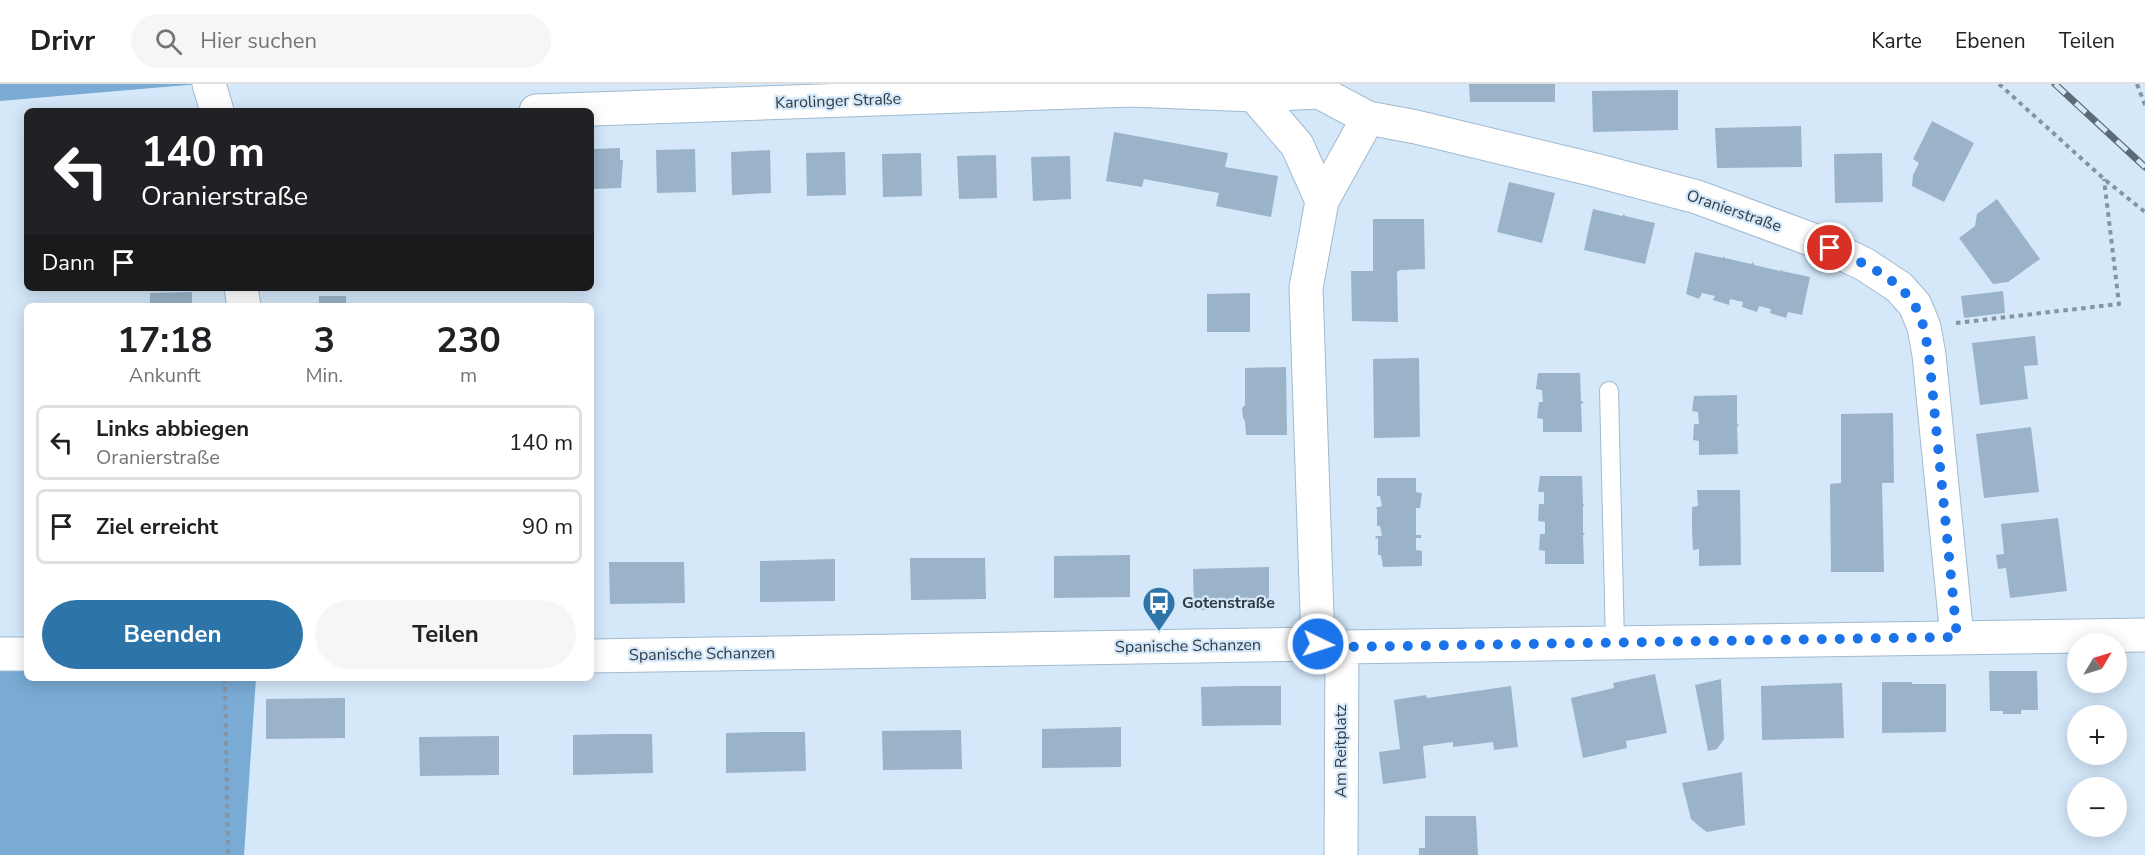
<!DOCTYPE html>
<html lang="de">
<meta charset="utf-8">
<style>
:root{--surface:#fff;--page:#f6f6f6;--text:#202124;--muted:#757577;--line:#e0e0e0;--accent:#2d75a9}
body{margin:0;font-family:"Nunito Sans",sans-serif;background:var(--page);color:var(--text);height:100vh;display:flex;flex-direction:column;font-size:22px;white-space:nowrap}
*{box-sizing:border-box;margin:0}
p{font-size:20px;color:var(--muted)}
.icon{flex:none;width:33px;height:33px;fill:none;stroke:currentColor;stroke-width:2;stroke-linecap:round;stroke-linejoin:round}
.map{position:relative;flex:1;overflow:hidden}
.panel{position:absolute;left:24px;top:219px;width:570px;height:378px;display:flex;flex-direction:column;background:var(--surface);border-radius:9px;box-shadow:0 3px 15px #0003}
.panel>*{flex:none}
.guide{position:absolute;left:24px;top:24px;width:570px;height:183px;border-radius:9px;box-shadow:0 3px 15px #0003;background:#202124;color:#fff;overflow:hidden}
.needle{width:39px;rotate:52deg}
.fabs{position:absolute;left:2067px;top:549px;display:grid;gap:12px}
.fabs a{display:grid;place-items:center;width:60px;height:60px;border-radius:50%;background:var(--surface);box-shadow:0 3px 15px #0003;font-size:30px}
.pin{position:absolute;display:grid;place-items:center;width:51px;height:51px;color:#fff;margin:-26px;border:3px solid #fff;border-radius:50%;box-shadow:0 2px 6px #0007}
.me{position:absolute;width:66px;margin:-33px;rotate:94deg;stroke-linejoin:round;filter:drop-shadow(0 0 4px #0008)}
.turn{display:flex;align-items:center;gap:21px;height:126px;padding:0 18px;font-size:27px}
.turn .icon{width:78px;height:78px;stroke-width:2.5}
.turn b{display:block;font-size:42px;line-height:51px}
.then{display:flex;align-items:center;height:57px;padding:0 18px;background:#0003;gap:12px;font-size:22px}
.eta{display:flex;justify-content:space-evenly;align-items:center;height:102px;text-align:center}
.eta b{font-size:36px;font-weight:700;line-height:42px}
.button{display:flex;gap:12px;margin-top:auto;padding:12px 18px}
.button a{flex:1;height:69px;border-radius:36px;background:var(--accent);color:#fff;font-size:24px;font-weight:700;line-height:69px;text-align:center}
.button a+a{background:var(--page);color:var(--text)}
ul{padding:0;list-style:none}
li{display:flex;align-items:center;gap:18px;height:75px;margin:0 12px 9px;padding:0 6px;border:3px solid var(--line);border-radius:9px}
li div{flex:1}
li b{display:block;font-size:22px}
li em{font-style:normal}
header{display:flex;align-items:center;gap:36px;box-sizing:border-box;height:84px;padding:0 30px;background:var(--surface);border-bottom:2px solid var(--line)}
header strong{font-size:28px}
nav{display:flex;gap:33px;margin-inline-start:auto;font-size:21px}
.search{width:420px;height:54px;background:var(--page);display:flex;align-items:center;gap:15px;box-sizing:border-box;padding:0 21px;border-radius:33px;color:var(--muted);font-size:22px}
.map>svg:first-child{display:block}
</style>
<header>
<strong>Drivr</strong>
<div class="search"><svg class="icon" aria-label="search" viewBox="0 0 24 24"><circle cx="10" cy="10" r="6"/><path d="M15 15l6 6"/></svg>Hier suchen</div>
<nav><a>Karte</a><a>Ebenen</a><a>Teilen</a></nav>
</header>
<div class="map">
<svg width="2145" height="771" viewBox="0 0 2145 771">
<rect width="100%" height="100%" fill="#d4e8fa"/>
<path fill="#79abd4" d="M0 0H199L0 17Z
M0 570H27V594H256L244 771H0Z"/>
<path fill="#9ab3c8" d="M1469 0H1555V18H1470Z
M1678 6V46L1593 48 1592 7Z
M1932 37 1974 59 1944 118 1912 102 1913 91 1919 79 1913 75Z
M1801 42 1802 83 1717 84 1715 44Z
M1114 48 1228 69 1225 83 1278 92 1271 133 1216 122 1219 109 1144 95 1142 103 1106 97Z
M620 64V76H623L621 104 591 105V65Z
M695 65 696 108 657 109 656 66Z
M770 66 771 109 732 111 731 68Z
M845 68 846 111 807 112 806 69Z
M921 69 922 112 883 113 882 70Z
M1882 69 1883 118 1835 119 1834 70Z
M996 71 997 114 959 115 957 72Z
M1070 72 1071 115 1033 117 1031 73Z
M1509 98 1555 109 1542 159 1497 148Z
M1997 115 2040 175 2008 198 1993 200 1959 154 1975 142 1977 130Z
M1593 125 1622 132 1624 130 1625 132 1655 139 1645 180 1584 166Z
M1373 135H1424L1425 185 1400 186 1397 188 1398 238 1352 237 1351 187H1373Z
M1695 168 1723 174V172L1725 174 1751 180 1753 178 1754 181 1780 187 1783 185 1782 187 1810 193 1802 231 1788 228 1786 234 1770 229 1771 225 1759 222 1757 228 1742 223 1743 218 1730 215 1729 221 1713 216 1715 212 1702 209 1699 215 1686 210Z
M2003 207 2005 229 1964 234 1961 212Z
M192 208V222H150V209Z
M1250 209V248H1207V210Z
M319 212H346V222H319Z
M2035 252 2038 281 2024 282 2028 315 1980 321 1972 259Z
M1419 274 1420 353 1374 354 1373 275Z
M1286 283 1287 351H1246L1245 337 1243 334 1242 324 1245 321V284Z
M1538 289H1580L1581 317 1584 318 1581 320 1582 348H1543V335L1537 334 1539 318H1543L1542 306 1536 305Z
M1737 311V339L1739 342H1737L1738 370 1699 371V357L1693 356 1694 340H1699L1698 328 1692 327 1694 312Z
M1893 329 1894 399H1882L1884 488H1831L1830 400 1841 399V330Z
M2031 343 2039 408 1984 414 1976 350Z
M1540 392H1582L1583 420 1585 421 1583 422V449H1585L1583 452 1584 480H1545V467L1539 466 1540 450H1545V438L1538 437 1539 420H1544V408H1538Z
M1377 394H1416V408L1422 409 1420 424H1416V451H1421V454H1416V466L1422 467V482L1383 483 1381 471H1378V454L1375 455 1376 452H1382L1380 442H1377V425L1375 424 1382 422 1380 412H1377Z
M1697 406H1740L1741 481 1699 482V465L1693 466 1692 444V423L1698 422Z
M2058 434 2067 507 2010 514 2006 484 1998 485 1996 471 2004 470 2001 440Z
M1130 471V513L1054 514V472Z
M910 474H985L986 515 911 516Z
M835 475V517L760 518V477Z
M609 478H684L685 519 610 520Z
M1269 483V525L1194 526 1193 485Z
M1989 587H2037L2038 626H2021V630H2003V627H1990Z
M1655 590 1667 649 1626 657 1627 664 1583 674 1571 614 1614 604 1613 599Z
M1721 595 1724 655 1717 665 1708 667 1695 601Z
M1882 598H1912V600H1946V648L1882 649Z
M1842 599 1844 654 1762 656 1761 602Z
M1241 602H1281V641L1202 642 1201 603Z
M1511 602 1518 663 1494 666 1493 658 1453 663V658L1423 662 1426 694 1383 700 1379 668 1400 665 1394 616 1426 611 1427 614Z
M345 614V654L266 655V615Z
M1121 643V683L1042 684V645Z
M961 646 962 685 883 686 882 647Z
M766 648H805L806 687 726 689V649Z
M613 650H652L653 689 573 691V651Z
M499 652V691L420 692 419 653Z
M1742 688 1745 741 1707 748 1700 743 1691 735 1682 699Z
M1425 732H1476L1478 771H1419V764H1425Z"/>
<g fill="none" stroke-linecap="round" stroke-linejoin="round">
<defs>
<path id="service" d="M1609 307 1615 558"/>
<path id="minor" d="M209 0 217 27
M1254 11 1297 61 1322 117 1306 204 1318 560
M536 27 1131 6 1254 11 1319 8 1368 34 1416 43 1595 86 1697 113 1813 156 1864 180 1899 203 1915 221 1924 243 1929 271 1957 553
M1322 117 1368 34
M241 204 244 222
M0 570H27
M591 572 1318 560 1342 563 2145 551
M1341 771 1342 563"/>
</defs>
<use href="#service" stroke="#a1bacf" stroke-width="20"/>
<use href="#minor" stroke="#a1bacf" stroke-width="35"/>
<path stroke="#8594a2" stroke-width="4" stroke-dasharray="4.5 4.5" stroke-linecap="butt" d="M1999 0 2104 95 2145 128
M2137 0 2145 21
M1956 239 2119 220 2104 95
M225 594 228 771"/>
<use href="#service" stroke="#fff" stroke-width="18"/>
<use href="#minor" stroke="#fff" stroke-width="33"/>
<defs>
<path id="rail" d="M2055 0 2145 83"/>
</defs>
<use href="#rail" stroke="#5e6b77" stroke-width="7"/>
<use href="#rail" stroke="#d4e8fa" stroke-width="4.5" stroke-dasharray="14" stroke-linecap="butt"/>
</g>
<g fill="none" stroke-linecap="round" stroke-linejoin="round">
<path stroke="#1a73e8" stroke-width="10" stroke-dasharray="0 18" d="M1318 560 1342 563 1957 553 1929 272C1926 255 1924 237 1915 222 1898 193 1859 177 1830 164"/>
</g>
<defs>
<symbol id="bus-pin" viewBox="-11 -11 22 30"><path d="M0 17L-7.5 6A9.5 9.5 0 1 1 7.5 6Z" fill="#2d75a9" stroke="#d4e8fa"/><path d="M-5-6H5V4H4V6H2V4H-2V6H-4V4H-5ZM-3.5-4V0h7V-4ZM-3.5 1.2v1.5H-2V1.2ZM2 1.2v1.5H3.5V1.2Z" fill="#fff"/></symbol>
</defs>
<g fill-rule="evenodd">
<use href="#bus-pin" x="1140" y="500" width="38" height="52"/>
</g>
<g text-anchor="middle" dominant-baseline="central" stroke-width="4.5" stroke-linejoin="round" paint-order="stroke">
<g font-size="16" fill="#313b44" stroke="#d4e8fa">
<text transform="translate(838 17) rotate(-2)">Karolinger Straße</text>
<text transform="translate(1734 127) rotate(19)">Oranierstraße</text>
<text transform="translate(1188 562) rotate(-1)">Spanische Schanzen</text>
<text transform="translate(702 570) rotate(-1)">Spanische Schanzen</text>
<text transform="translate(1341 667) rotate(-90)">Am Reitplatz</text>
</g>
<g font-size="16" font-weight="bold" fill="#313b44" stroke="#d4e8fa" text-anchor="start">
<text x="1182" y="519">Gotenstraße</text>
</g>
</g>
</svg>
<div class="fabs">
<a><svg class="needle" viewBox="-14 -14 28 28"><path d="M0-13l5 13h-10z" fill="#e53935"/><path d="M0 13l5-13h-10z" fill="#757577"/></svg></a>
<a>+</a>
<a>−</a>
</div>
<div class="pin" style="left:1830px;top:164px;background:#d93025"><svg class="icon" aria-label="arrive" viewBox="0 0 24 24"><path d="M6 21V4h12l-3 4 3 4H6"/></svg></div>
<svg class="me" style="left:1318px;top:560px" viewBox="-20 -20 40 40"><circle r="17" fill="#1a73e8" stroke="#fff" stroke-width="3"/><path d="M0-11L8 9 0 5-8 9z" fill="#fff"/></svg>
<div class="guide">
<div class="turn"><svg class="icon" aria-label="left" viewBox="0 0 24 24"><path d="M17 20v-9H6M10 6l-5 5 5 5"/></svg><div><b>140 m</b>Oranierstraße</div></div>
<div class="then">Dann<svg class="icon" aria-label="arrive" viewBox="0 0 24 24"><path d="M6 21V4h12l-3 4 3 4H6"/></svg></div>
</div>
<section class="panel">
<div class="eta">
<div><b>17:18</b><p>Ankunft</p></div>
<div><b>3</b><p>Min.</p></div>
<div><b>230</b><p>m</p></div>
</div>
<ul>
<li><svg class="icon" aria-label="left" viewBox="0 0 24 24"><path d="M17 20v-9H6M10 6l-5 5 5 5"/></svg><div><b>Links abbiegen</b><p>Oranierstraße</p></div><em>140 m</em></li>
<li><svg class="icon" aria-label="arrive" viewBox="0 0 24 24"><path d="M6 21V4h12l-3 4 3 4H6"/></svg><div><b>Ziel erreicht</b></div><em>90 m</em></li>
</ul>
<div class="button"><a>Beenden</a><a>Teilen</a></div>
</section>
</div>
